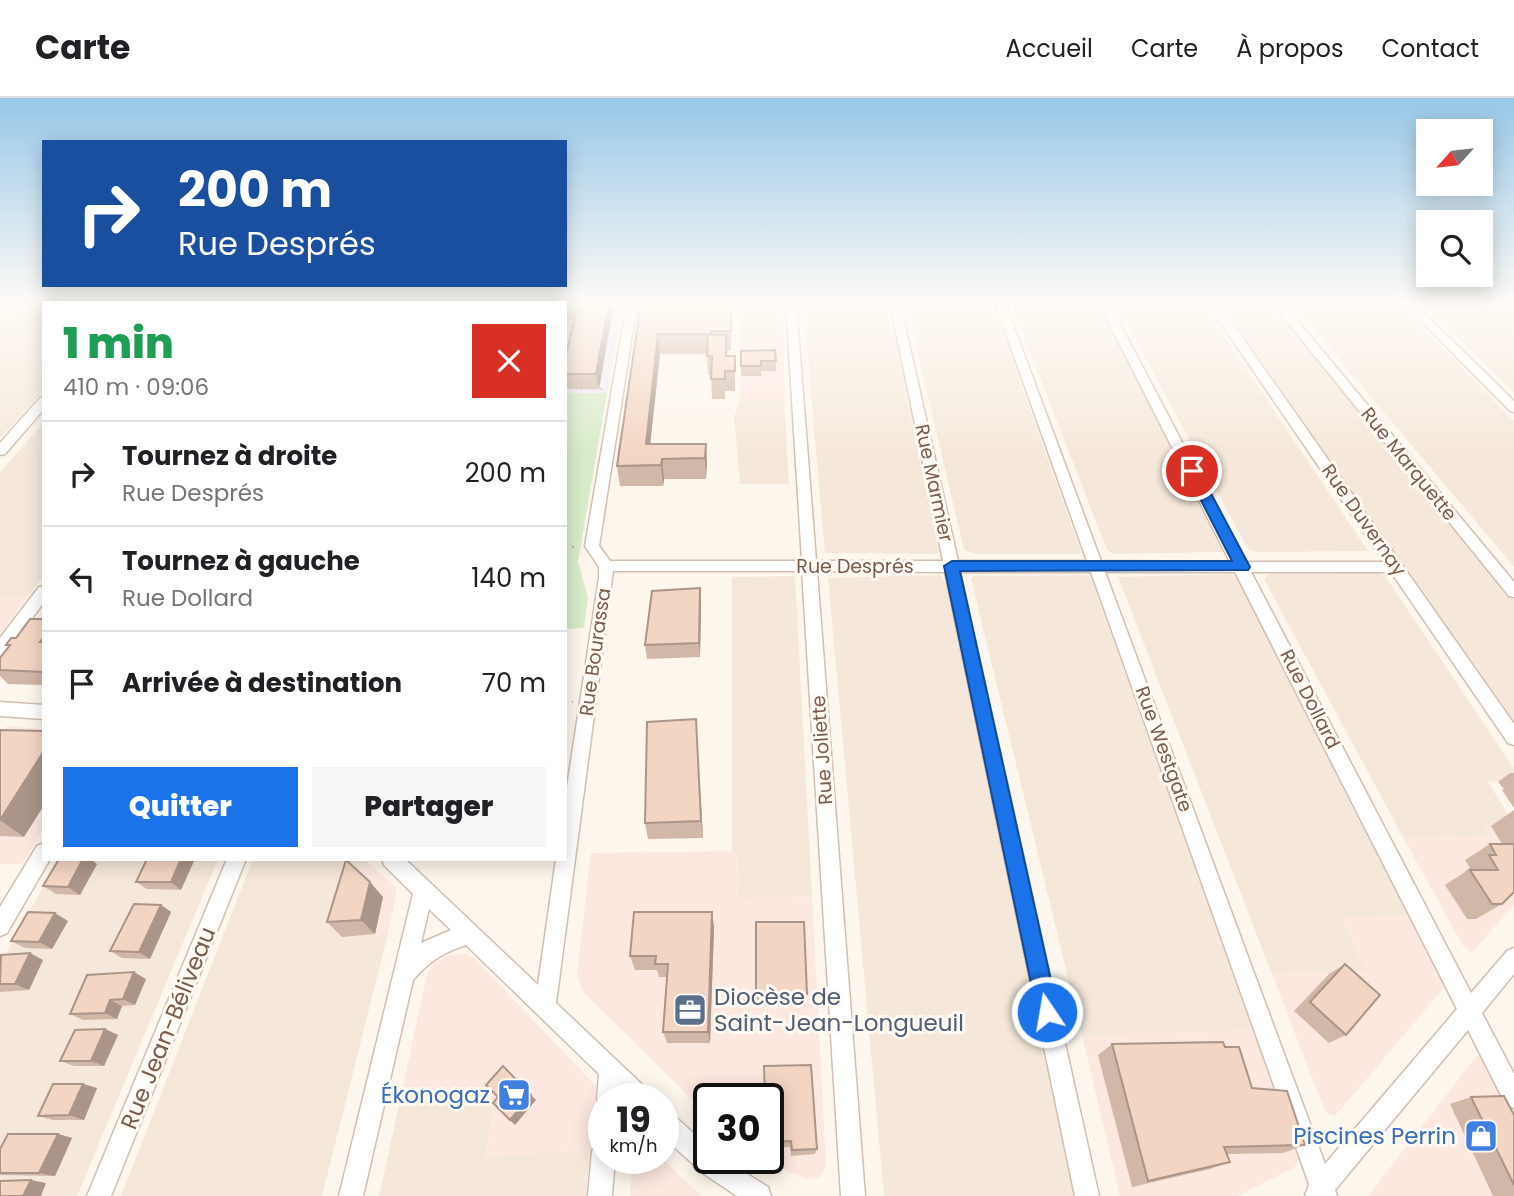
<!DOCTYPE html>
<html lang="fr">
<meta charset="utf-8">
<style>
:root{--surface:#fff;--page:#f6f6f6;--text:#202124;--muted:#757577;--line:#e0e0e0;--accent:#1a73e8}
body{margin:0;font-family:Poppins,sans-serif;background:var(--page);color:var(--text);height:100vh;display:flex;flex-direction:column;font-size:26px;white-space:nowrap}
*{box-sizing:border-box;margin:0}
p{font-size:23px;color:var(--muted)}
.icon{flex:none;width:38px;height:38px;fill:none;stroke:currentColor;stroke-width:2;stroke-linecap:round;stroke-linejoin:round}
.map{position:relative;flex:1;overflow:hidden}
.side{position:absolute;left:42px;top:203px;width:525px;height:560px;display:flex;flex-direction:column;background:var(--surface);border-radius:0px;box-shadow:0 4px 18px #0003}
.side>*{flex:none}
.top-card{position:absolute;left:42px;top:42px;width:525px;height:147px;border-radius:0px;box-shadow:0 4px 18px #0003;background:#1a4fa0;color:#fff;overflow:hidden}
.needle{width:46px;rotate:243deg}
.controls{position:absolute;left:1416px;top:21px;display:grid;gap:14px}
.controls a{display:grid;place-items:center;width:77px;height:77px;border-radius:0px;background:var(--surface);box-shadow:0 4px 18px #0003;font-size:35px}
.speed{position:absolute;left:588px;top:985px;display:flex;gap:14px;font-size:35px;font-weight:700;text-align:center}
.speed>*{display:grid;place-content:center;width:91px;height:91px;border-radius:50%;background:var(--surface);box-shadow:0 4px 18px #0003;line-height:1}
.speed small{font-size:18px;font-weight:400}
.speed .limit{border:4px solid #111;border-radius:10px;background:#fff;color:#111}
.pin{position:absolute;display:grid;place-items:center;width:60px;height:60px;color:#fff;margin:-30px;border:4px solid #fff;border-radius:50%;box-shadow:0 2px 7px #0007}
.me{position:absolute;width:77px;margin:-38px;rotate:348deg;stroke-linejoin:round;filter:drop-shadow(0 0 5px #0008)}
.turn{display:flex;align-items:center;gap:24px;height:147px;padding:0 21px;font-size:32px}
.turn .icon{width:91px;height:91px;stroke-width:2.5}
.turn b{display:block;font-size:49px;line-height:60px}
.round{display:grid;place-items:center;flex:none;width:74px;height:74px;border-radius:0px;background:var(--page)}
.overview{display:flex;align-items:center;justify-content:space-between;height:119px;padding:0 21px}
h1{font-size:42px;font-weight:800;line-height:52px;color:#1e9e55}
.action{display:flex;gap:14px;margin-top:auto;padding:14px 21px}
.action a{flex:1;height:80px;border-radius:0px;background:var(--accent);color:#fff;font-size:28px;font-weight:800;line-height:80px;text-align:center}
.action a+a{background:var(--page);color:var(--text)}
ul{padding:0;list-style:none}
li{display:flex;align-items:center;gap:21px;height:105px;padding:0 21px;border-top:2px solid var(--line)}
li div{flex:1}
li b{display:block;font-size:26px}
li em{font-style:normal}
header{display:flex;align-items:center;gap:42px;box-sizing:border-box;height:98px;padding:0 35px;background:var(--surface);border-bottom:2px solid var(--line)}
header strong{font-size:33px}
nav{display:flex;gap:38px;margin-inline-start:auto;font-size:24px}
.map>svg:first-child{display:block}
</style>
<header>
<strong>Carte</strong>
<nav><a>Accueil</a><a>Carte</a><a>À propos</a><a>Contact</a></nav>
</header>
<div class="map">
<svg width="1514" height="1098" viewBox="0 0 1514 1098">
<rect width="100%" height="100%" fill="#fdf6ec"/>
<path fill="#f5e8da" d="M23 205H44V292L0 340V227Z
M764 205H781L784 259 741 260 740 215 763 214Z
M803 205H887L939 454 935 456 825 455Z
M906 205H992L1081 454 1079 456H975L964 452Z
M1011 205H1097L1222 450 1221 454 1114 456 1107 452Z
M1144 205H1202L1368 453 1256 454 1248 451 1121 214H1148Z
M1221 205H1273L1514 502V626Z
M1292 205H1398L1514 323V469Z
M1422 205H1514V295Z
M740 302H784L789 386H740L734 319Z
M44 324V477L27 500H0V374Z
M1380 475 1385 478 1514 671V682L1488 684 1514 726 1483 730 1488 738 1404 741 1264 481 1268 476Z
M1231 476 1239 481 1409 817 1341 820 1367 874 1272 876 1118 479Z
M940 477 946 485 1075 1098H884L828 480Z
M1087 477 1091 480 1253 933 1082 937 971 481 974 478Z
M795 478 812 798 739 801 737 753H732V479Z
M59 761H218L77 1098H0V866Z
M253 761H364L342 838 388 836 322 1098H121Z
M494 1003 486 1058 590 1052 586 1098H379L399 1007Z"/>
<path fill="#fde8e0" d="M784 259V302H740L741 260Z
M0 500H27L0 536Z
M7 628 44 631V730L22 766H0V637Z
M1514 728V806L1472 855 1463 848 1404 741 1487 738 1482 729Z
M737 753 739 800 812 798 826 1067 820 1079 805 1081 762 1061 768 1060V1001H709V1018L583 894 577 878 591 755Z
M364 761 397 790 388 836 342 839Z
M1409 817 1443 883 1444 890 1335 1018 1329 1016 1324 1011 1272 876 1367 874 1341 819Z
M465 856 474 860 596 988 590 1052 486 1059 494 1004 399 1007 427 876 434 865 449 857Z
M1253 933 1299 1060 1295 1069 1237 1098H1120L1082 937Z
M1477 957 1482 960 1514 1023V1098H1368Z
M640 1061H662L702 1098H630L632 1074Z"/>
<path fill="#f3e8fa" d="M565 205H623L607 295H565Z"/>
<path fill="#d8ecc9" d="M565 295H607L578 464 588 500 584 530 565 531Z"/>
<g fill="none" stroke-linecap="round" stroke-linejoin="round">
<defs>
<path id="minor" d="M5 205H17L0 219V210Z
M627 205H637L599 448 610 463H802L786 205H796L816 463H943L890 205H900L958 463H1087L995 205H1005L1101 463 1230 464 1099 205H1109L1245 464H1384L1207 205H1218L1514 626V647L1508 645 1391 474H1251L1471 895 1507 853 1514 850V876L1482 915 1514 976V1010L1506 1007 1468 932 1335 1092 1337 1098H1305L1309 1086 1091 474H960L1099 1098H1075L945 474 817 473 865 1098H841L802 473H613L556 905 649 993 652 1001H625L620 996 619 1001H604V1011L600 1009 597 1001 599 976 466 847C443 854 429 864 413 882L363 1098H339L413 796 384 767 382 761H405L538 887 556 761H565V702L599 480V469L585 448ZM1105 474H1235L1457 911 1325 1066ZM429 811 451 832 421 845Z
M1272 205H1283L1514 484V499L1509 498Z
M1403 205H1414L1514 303V314L1510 313Z
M44 299V311L5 356 0 357V345L40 300Z
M44 488V504L6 556 0 558V540L39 489Z
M0 604 44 607V621L0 618Z
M44 745V761H50L7 835 0 838V809L37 748Z
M227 761H246L111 1098H87Z
M663 1012 671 1015 709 1049V1060H722L768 1089 771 1098H737L704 1076 663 1039Z
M604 1041V1060H615L612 1098H588L592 1053 596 1045Z"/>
</defs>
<use href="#minor" stroke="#d1beb0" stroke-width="3"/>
<path stroke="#d9b8a5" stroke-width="2" stroke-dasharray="2 4.5" stroke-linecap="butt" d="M580 291H605"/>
<path stroke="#d9b8a5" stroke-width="2.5" stroke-dasharray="2 5" stroke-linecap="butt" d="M565 449H578
M565 604H573"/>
<use href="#minor" fill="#fff" fill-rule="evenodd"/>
</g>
<path fill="#d1b7a8" d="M565 205H614L599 291H565V262L575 221H565Z
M641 205H732L731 253H726L727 258H735V293H725V301H712L711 277H708L707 256H660L650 346H706V381H664L663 388H620L617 368Z
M1125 205H1144V206Z
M775 252 776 273H761V278H741V253Z
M700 490 701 504 700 559 647 561 645 547Z
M44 521V587L8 586 0 578V560L9 549 6 547Z
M0 632 44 633V707L24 739 0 738Z
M697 640 703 740 648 741 645 725Z
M1510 675H1514V710L1502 692 1504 691 1498 684Z
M1514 712V794L1502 806 1476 821H1467L1445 787 1465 774V773L1470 770 1465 762 1490 746H1502L1491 728Z
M59 761H90L97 766 80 797 56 796 43 788Z
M147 761 181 792 147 791 136 784Z
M383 799 375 836 342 839 327 824Z
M161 807 171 814 150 861 122 860 110 853Z
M68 823 52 851 25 850 11 843Z
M756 824 807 896 805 908H756Z
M714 829 710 945H667L663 934 667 879H659L657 872H635L630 858Z
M0 858 43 862 29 892 0 894Z
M1345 866 1346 937 1329 945 1294 913 1329 876Z
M146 881 135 907 122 908 117 921 83 922 70 916Z
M105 931 118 937 104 968H74L60 963Z
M1112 946 1225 949 1252 990 1305 1047 1283 1055 1227 1056 1230 1064 1210 1071 1132 1089 1098 957Z
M83 986 97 990 84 1022H53L38 1018Z
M1471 999 1514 1017V1098H1493L1450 1006Z
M768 1001 817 1051 815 1056 791 1058 790 1049H768Z
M58 1036 72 1040 55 1078 0 1077V1051Z"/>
<path fill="#aa9588" d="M609 205H614L599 291 596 276Z
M658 236 660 256 648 366 646 346Z
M706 346 707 366 706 381 705 360Z
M662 361 664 381 663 388 661 367Z
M700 490 701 504 700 559 699 545Z
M696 621 697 640 703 740 701 723Z
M44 653V707L24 739 0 722Z
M83 761H90L97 766 80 797 68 789Z
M181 761H195L181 792 171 784Z
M370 784 383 799 375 836 361 822Z
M161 807 171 814 150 861 139 854Z
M712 814 714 829 710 945 708 934Z
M55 815 68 823 52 851 39 844Z
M30 855 43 862 29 892 15 886Z
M134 874 146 881 135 907 123 901Z
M110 902 122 908 117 921 105 915Z
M105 931 118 937 104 968 91 963Z
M83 986 97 990 84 1022 69 1017Z
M531 997 536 1002 515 1027 510 1022Z
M58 1036 72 1040 55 1078 39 1075Z
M31 1082 46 1085 41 1098H23Z"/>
<path fill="#f3d5c3" stroke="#aa9588" stroke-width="2" d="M565 205H609L596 276H565V262L578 206Z
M641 205H731V233H711V236H658L646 346H706L705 360 662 361 661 367 617 368Z
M708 237H726V258H735V273H725V281H711L712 258H707Z
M775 252 776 263H761V268H741V253Z
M700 490 699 545 645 547 652 493Z
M30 521H44V539L40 544H44V574L0 572V560L10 547H6L11 540H16Z
M696 621 701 723 645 725 647 624Z
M0 632 44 633V653L0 722Z
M1490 746H1514V794L1502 806H1492L1470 772H1498L1489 757H1496Z
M59 761H83L68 789 43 788Z
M147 761H181L171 784H136Z
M346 762 370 784 361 822 327 824Z
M134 806 161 807 139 854 110 853Z
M28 814 55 815 39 844 11 843Z
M634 814H712L708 934H663L668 866H655L656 858H630Z
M756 824H804L807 896 756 895Z
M30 855 15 886H0L1 857Z
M1345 866 1380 897 1346 937 1310 904Z
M134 874 123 901 110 902 105 915 70 916 87 877Z
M105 931 91 963H60L75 932Z
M1223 944 1225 949H1239L1252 990 1287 993 1305 1047 1224 1049 1230 1064 1148 1083 1112 946Z
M811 967 817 1051 792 1052 791 1043 768 1044V1001H765L764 968Z
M503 968 531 997 510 1022 493 1005 498 999 486 987Z
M53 986H83L69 1017 38 1018Z
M1504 998 1514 1017V1087L1471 999Z
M8 1036H58L39 1075H0V1051Z
M31 1082 23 1098H0V1083Z"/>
<linearGradient id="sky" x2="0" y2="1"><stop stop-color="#97c7e8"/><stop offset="0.57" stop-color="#fefbf6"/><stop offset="1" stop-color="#fefbf6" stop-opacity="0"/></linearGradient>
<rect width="1514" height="359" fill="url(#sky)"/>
<path fill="#1a73e8" stroke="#114b97" stroke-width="2" d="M1192 369 1199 373 1250 469 1248 472 960 473 1058 914 1055 922 1047 925 1040 922 1037 914 944 468 952 463H1232L1186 373Z"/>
<defs>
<symbol id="office-square" viewBox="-11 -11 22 22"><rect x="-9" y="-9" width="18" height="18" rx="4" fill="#5c6f8a" stroke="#fffaf3"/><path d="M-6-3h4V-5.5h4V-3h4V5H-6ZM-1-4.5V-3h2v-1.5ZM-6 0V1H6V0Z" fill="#fff"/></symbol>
<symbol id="supermarket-square" viewBox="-11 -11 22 22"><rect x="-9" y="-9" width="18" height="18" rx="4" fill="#3f7fe0" stroke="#fffaf3"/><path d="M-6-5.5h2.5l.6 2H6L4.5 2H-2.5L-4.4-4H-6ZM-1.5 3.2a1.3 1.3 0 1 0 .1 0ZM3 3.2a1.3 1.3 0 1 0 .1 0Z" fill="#fff"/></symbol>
<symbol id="shop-square" viewBox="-11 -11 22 22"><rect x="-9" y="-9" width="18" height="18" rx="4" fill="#3f7fe0" stroke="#fffaf3"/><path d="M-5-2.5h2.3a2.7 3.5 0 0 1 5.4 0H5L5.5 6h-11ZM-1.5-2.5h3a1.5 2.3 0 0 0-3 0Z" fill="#fff"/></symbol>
</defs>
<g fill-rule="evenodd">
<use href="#office-square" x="671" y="893" width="38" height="38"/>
<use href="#supermarket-square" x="495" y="978" width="38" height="38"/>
<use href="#shop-square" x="1462" y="1019" width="38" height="38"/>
</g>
<g text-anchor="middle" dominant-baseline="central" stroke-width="6" stroke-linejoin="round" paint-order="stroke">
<g font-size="19" fill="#7a5c4d" stroke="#fffaf3">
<text transform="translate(1409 366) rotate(51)">Rue Marquette</text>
<text transform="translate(934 385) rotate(78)">Rue Marmier</text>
<text transform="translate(1364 422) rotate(55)">Rue Duvernay</text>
<text x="855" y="468">Rue Després</text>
<text transform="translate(595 554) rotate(-82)">Rue Bourassa</text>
<text transform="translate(1310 601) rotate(63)">Rue Dollard</text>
<text transform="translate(1164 651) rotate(70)">Rue Westgate</text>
<text transform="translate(822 652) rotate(-94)">Rue Joliette</text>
</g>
<g font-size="23" fill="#4e5e75" stroke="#fffaf3" text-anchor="start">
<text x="714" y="899">Diocèse de<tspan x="714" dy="26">Saint-Jean-Longueuil</tspan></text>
</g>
<g font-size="23" fill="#7a5c4d" stroke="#fffaf3">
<text transform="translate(168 930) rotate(-68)">Rue Jean-Béliveau</text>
</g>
<g font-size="23" fill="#366cbe" stroke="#fffaf3" text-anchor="end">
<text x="490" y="997">Ékonogaz</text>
<text x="1456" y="1038">Piscines Perrin</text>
</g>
</g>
</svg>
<div class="controls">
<a><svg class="needle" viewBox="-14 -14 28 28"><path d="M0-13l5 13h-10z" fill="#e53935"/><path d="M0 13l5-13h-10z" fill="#757577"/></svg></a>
<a><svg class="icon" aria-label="search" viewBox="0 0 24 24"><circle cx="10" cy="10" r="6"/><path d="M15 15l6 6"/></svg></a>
</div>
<div class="speed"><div>19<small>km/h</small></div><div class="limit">30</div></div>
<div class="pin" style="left:1192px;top:373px;background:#d93025"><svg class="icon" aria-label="arrive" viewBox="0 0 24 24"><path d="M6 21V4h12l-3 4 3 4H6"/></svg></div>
<svg class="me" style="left:1047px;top:914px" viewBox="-20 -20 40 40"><circle r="17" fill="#1a73e8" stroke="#fff" stroke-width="3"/><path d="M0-11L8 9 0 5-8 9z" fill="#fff"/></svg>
<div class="top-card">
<div class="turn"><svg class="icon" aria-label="right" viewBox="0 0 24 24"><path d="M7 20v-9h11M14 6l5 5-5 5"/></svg><div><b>200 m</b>Rue Després</div></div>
</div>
<section class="side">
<div class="overview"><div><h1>1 min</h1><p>410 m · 09:06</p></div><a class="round" style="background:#d93025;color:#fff"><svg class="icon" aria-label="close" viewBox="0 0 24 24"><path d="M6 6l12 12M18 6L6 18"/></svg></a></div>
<ul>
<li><svg class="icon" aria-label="right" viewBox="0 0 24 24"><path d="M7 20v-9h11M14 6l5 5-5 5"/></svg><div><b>Tournez à droite</b><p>Rue Després</p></div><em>200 m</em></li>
<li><svg class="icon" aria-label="left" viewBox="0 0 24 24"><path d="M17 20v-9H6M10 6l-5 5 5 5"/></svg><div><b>Tournez à gauche</b><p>Rue Dollard</p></div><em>140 m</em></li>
<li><svg class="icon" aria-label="arrive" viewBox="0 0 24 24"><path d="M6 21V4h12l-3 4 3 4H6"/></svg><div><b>Arrivée à destination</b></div><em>70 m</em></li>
</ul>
<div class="action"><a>Quitter</a><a>Partager</a></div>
</section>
</div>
